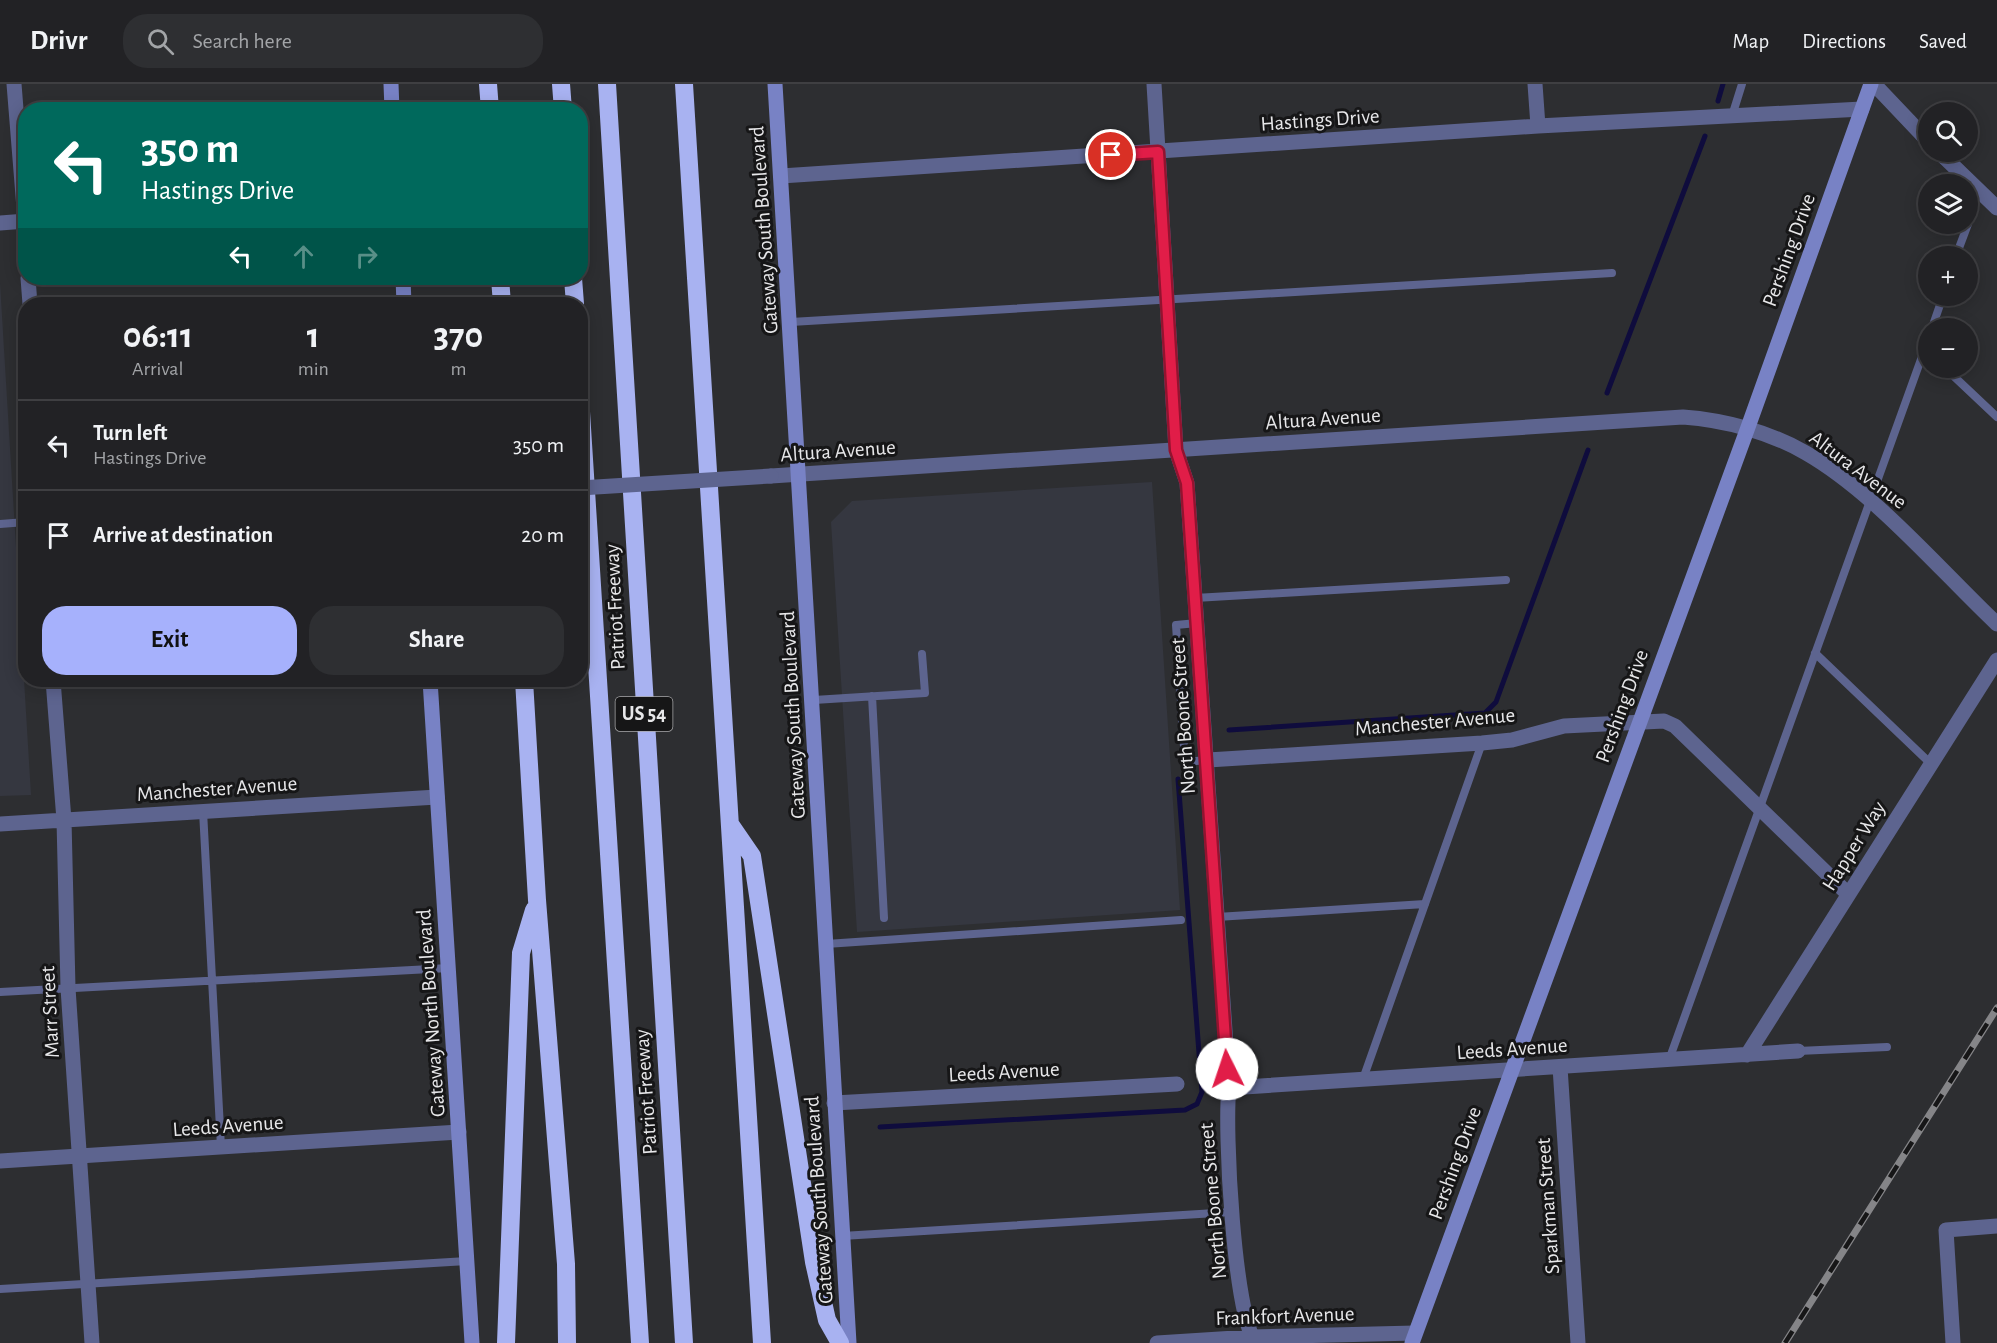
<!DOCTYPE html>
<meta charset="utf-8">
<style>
:root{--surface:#222225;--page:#2e2f32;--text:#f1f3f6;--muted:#a2a4a7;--line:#3f3f42;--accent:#a6b1fc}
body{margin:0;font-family:"Alegreya Sans",sans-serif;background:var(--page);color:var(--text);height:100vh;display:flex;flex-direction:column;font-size:22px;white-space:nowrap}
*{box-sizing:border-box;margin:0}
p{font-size:20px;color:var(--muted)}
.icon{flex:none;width:33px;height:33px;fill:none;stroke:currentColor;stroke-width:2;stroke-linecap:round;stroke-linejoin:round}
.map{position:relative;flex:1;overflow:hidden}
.panel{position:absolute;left:18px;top:213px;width:570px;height:390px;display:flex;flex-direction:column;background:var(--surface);border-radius:24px;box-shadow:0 3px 15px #0003,0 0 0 2px var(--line)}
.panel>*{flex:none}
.banner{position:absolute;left:18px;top:18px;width:570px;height:183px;border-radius:24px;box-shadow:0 3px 15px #0003,0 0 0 2px var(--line);background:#00695c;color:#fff;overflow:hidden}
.tools{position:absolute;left:1918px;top:18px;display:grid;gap:12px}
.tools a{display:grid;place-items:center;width:60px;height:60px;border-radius:50%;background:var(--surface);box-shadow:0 3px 15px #0003,0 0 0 2px var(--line);font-size:30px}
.pin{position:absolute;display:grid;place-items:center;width:51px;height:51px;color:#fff;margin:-26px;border:3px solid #fff;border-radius:50%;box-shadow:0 2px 6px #0007}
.me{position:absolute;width:66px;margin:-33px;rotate:356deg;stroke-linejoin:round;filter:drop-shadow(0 0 4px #0008)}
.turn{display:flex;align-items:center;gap:21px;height:126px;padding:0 24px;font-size:27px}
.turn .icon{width:78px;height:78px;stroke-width:2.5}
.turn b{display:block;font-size:42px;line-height:51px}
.lanes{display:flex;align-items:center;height:57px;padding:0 24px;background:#0003;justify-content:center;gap:30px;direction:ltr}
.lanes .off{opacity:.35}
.eta{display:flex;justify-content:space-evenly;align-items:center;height:102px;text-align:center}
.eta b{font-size:36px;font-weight:700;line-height:42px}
.cta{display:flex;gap:12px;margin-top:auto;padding:12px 24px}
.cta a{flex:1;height:69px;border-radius:24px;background:var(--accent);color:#111;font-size:24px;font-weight:700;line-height:69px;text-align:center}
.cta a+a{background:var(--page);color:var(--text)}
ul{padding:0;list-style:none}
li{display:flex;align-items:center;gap:18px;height:90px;padding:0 24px;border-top:2px solid var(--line)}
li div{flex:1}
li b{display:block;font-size:22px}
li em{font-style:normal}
header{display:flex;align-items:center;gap:36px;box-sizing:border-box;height:84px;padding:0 30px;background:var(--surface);border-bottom:2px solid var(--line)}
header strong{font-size:28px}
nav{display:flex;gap:33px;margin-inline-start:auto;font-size:21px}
.search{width:420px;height:54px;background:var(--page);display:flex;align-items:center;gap:15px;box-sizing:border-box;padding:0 21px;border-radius:24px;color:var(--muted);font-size:22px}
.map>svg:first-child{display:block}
</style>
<header>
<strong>Drivr</strong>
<div class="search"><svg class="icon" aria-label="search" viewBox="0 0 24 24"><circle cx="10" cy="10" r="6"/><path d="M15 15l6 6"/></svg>Search here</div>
<nav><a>Map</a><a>Directions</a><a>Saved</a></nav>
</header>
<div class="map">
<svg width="1997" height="1259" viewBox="0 0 1997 1259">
<rect width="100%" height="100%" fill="#2d2e31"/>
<path fill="#353740" d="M0 199 31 711 0 712Z
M1152 398 1180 826 857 848 831 438 852 417Z"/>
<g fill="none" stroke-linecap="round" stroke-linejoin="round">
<path stroke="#0f0c3d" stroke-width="5" d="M1718 17 1723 0
M1607 309 1705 52
M1229 646 1485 629 1496 618 1588 366
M880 1043 1185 1026 1197 1020 1202 1008 1178 695"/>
<path stroke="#5d648f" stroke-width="8" d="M1732 32 1742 0
M1968 138 1979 106
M1956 172 1968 140
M791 238 1612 189
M1932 244 1943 212
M1945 284 1997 333
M0 440 26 438
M1195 514 1506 496
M1197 539 1176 541 1185 678 1207 676
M1815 569 1931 680
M872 612 884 834
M814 616 925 609 922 570
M203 727 221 1063
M1217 833 1425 820
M826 860 1181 836
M0 908 449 884
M1798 967 1887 963
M1669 976 1929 253
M1363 995 1482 659
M842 1152 1232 1128
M0 1205 467 1177"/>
<path stroke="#5d648f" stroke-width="15" d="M14 0 25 137
M1154 0 1176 366 1187 399 1229 1004C1224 1043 1234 1233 1256 1259
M1535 0 1538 42
M1874 0 1929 58
M1939 68 1997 124
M781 92 1538 42 1862 25
M53 596 64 736 68 904 92 1259
M1208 676 1482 659 1512 656 1564 642 1664 637 1675 642 1848 810
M0 740 437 713
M1747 971 1997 576
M1560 983 1578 1259
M1229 1004 1798 967
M834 1019 1177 1000
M0 1077 459 1048
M1157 1259 1251 1253 1415 1249
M1953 1259 1946 1146 1997 1142"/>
<path stroke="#5d648f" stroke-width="15" d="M0 139 26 137
M28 194 30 220
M771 392 1683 333C1724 336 1770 348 1806 369 1874 408 1939 485 1997 540"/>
<path stroke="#7882c5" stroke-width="15" d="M391 0 392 26
M775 0C802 420 823 839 849 1259
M403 194 404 220
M430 596 472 1259
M1412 1259 1747 346 1871 0"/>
<path stroke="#a8b2f1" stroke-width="18" d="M488 0 490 26
M561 0 563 26
M607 0 684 1259
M684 0 762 1259
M500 194 502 220
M573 194 575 220
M580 312 640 1259
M524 596 537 816 566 1180 567 1259
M730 740 752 772 814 1178 827 1236 840 1259
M506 1259 521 869 534 826"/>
<defs>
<path id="rail" d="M1785 1259 1997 924"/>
</defs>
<use href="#rail" stroke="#858588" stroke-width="7"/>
<use href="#rail" stroke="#161617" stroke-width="4.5" stroke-dasharray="14" stroke-linecap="butt"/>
<path stroke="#5d648f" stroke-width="15" d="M580 404 771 392"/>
</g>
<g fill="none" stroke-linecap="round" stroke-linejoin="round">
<defs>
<path id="route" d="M1111 71 1158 68 1176 366 1187 399 1227 985"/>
</defs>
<use href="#route" stroke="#92132f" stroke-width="15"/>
<use href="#route" stroke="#e11d48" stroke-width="10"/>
</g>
<g text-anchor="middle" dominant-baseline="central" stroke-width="6" stroke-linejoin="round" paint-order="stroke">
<rect fill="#161617" stroke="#a8a8aa" stroke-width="1.5" x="615.5" y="613" width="57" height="34" rx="4.5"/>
<g font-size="20" font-weight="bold" fill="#e7e7e9">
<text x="644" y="630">US 54</text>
</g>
<g font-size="21" fill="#e7e7e9" stroke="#161617">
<text transform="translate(1320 36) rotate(-4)">Hastings Drive</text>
<text transform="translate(764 146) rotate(-94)">Gateway South Boulevard</text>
<text transform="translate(1789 166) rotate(-70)">Pershing Drive</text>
<text transform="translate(1323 335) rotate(-4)">Altura Avenue</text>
<text transform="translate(838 367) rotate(-4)">Altura Avenue</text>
<text transform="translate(1858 386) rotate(37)">Altura Avenue</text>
<text transform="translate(615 523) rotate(-93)">Patriot Freeway</text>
<text transform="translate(1622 622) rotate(-70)">Pershing Drive</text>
<text transform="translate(793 631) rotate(-93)">Gateway South Boulevard</text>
<text transform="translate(1183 632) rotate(-94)">North Boone Street</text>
<text transform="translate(1435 638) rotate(-5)">Manchester Avenue</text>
<text transform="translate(217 705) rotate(-4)">Manchester Avenue</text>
<text transform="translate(1854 762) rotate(-58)">Happer Way</text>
<text transform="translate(50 928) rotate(-93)">Marr Street</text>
<text transform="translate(431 929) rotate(-94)">Gateway North Boulevard</text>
<text transform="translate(1512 965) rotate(-4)">Leeds Avenue</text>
<text transform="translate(1004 988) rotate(-3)">Leeds Avenue</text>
<text transform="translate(646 1008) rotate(-94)">Patriot Freeway</text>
<text transform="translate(228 1042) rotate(-4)">Leeds Avenue</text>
<text transform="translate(1455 1079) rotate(-70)">Pershing Drive</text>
<text transform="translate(819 1116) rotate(-94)">Gateway South Boulevard</text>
<text transform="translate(1213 1117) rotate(-95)">North Boone Street</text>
<text transform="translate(1548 1122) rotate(-94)">Sparkman Street</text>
<text transform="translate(1285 1232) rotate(-2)">Frankfort Avenue</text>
</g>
</g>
</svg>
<div class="tools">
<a><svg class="icon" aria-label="search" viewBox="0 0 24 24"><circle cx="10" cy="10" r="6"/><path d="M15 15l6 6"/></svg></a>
<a><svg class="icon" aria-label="layers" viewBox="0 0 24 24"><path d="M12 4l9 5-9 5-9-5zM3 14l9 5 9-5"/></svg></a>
<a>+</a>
<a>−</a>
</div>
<div class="pin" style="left:1111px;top:71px;background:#d93025"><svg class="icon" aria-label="arrive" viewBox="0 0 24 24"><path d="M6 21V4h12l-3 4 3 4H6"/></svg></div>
<svg class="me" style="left:1227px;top:985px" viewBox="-20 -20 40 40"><circle r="19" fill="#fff"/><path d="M0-13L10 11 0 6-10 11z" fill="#e11d48"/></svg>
<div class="banner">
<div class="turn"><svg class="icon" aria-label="left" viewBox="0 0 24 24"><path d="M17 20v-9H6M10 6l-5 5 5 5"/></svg><div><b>350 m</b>Hastings Drive</div></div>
<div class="lanes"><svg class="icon" aria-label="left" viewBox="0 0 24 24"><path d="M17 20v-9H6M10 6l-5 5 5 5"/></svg><svg class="icon off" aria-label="ahead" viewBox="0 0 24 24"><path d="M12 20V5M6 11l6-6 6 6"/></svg><svg class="icon off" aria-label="right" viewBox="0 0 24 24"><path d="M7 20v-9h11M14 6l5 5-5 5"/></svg></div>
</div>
<section class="panel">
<div class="eta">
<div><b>06:11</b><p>Arrival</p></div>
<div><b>1</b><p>min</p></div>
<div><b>370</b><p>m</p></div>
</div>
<ul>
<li><svg class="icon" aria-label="left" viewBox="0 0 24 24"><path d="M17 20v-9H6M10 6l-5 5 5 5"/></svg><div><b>Turn left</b><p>Hastings Drive</p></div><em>350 m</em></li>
<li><svg class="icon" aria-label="arrive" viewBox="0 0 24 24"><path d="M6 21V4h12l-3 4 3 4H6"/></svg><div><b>Arrive at destination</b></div><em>20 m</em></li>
</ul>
<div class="cta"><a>Exit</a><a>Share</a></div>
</section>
</div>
